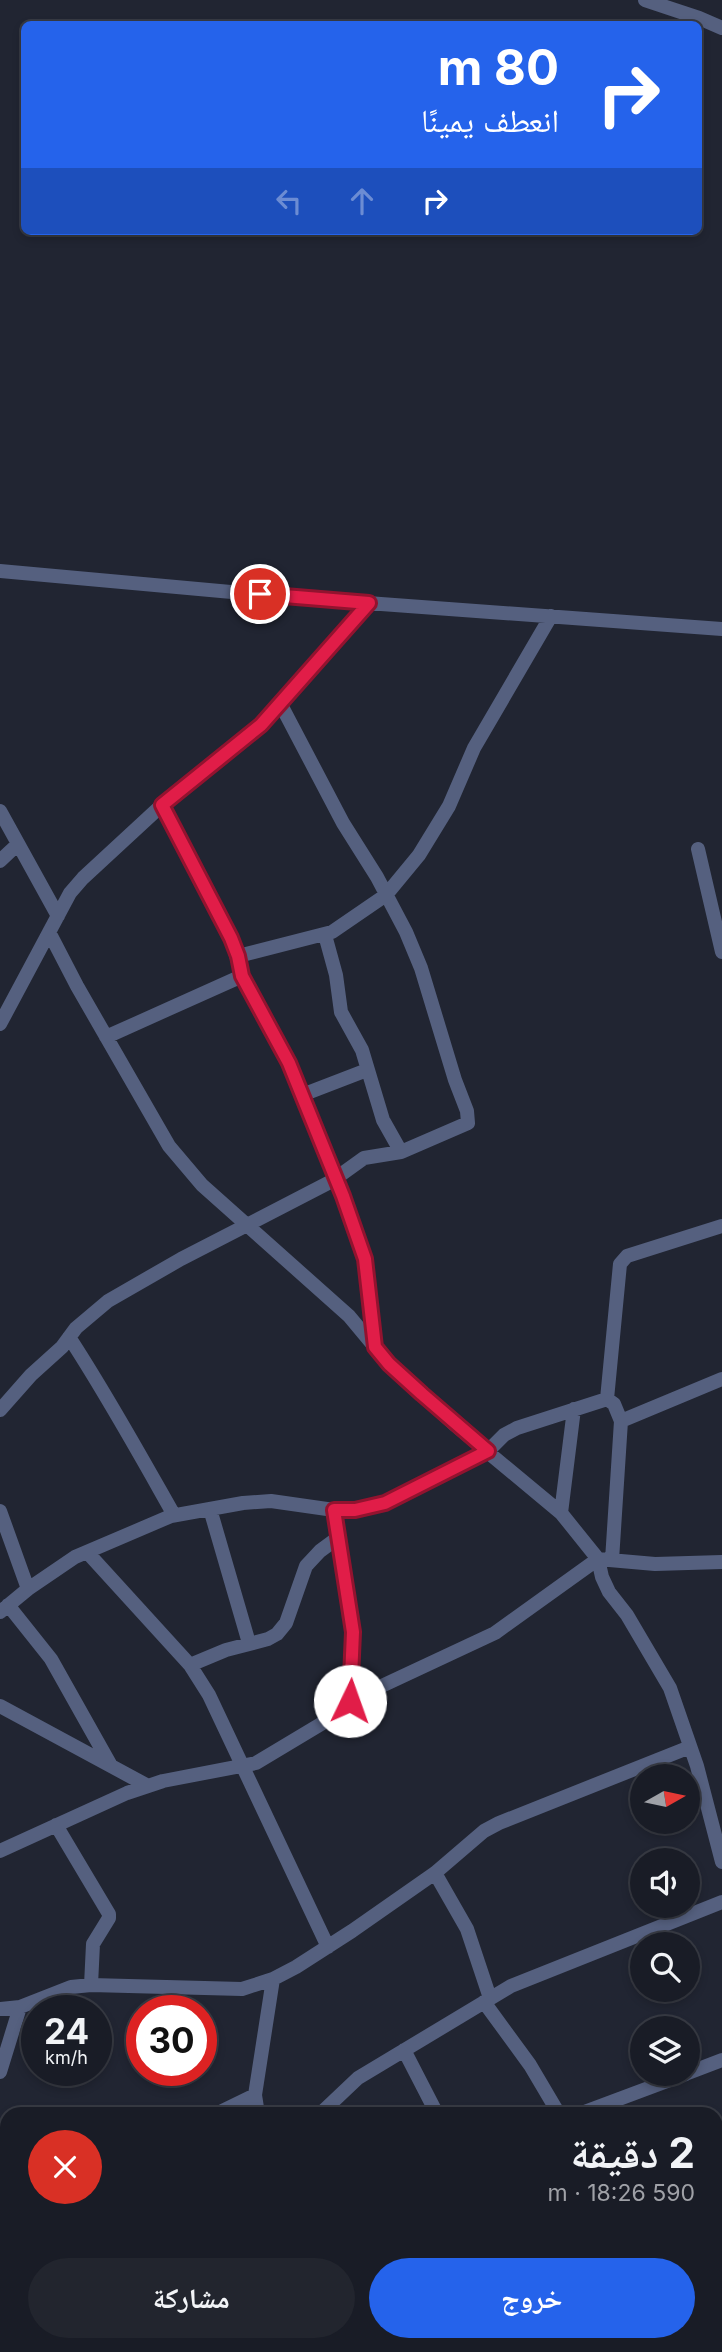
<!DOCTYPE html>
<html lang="ar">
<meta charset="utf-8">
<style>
:root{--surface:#191c26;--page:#22252e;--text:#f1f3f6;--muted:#9fa1a7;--line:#373a43;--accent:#2563eb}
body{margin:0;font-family:Inter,"Noto Naskh Arabic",sans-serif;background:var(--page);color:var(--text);direction:rtl;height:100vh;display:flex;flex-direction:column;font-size:26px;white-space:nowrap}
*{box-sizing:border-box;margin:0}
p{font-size:23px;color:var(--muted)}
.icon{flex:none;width:38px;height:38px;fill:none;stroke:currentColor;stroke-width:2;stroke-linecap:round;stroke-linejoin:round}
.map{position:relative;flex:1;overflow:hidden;direction:ltr}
.drawer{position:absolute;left:0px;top:2107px;width:723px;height:245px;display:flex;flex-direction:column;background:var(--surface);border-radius:21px 21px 0 0;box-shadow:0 4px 10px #0003,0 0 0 2px var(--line);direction:rtl}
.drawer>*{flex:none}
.hud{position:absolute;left:21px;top:21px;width:681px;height:214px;border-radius:10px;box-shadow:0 4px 10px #0003,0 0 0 2px var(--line);direction:rtl;background:#2563eb;color:#fff;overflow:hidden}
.needle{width:46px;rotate:81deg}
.controls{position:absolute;left:630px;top:1764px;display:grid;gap:14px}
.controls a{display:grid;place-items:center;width:70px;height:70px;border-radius:50%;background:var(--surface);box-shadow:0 4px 10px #0003,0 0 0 2px var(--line);font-size:35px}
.speed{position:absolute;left:21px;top:1995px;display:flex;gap:14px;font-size:35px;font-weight:700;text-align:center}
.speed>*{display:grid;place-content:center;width:91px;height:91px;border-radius:50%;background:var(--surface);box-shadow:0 4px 10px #0003,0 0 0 2px var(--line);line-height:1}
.speed small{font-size:18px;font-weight:400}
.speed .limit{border:10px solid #d22;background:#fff;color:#111}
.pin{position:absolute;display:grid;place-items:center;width:60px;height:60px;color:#fff;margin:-30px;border:4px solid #fff;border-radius:50%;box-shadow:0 2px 7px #0007}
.me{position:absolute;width:77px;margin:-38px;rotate:3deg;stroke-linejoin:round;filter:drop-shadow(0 0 5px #0008)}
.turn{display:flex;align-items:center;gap:24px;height:147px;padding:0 28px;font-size:32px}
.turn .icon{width:91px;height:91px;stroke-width:2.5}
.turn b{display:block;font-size:49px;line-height:60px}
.lanes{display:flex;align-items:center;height:66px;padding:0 28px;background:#0003;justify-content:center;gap:35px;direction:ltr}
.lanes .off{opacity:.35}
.round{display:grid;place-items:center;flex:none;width:74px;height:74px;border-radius:37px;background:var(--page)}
.headline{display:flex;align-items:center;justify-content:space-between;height:119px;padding:0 28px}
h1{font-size:42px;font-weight:700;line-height:52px}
.primary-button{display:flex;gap:14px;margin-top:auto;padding:14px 28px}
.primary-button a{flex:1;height:80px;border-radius:42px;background:var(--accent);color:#fff;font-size:28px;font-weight:700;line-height:80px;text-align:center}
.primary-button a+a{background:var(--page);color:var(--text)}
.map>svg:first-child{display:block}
</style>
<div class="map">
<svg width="722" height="2352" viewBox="0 0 722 2352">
<rect width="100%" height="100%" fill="#212532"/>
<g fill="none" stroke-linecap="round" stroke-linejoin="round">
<path stroke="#55607f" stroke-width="14" d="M645 0 699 18 722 28
M0 571 286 597 722 629
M162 805 231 938 242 976 289 1063 337 1178 365 1259 375 1346
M0 811 58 916
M698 849 722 952
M0 861 18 844
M49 932 77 986 169 1146 202 1185 349 1316 389 1364 454 1424 561 1513 598 1559 602 1577 609 1592 627 1615 670 1688 697 1766 722 1862
M325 935 336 975 341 1012 362 1050 383 1120 401 1152
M238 956 332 932 386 895 419 855 449 806 474 748 551 616
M0 1024 70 893 83 878 162 805 261 725 369 603
M106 1037 242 976
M302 1095 367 1070
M69 1337C107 1395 140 1455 174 1515
M607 1399 620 1264 627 1256 722 1226
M0 1410 31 1375 62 1347 76 1328 108 1301 181 1259 332 1181 364 1158 401 1152 468 1123 467 1111 455 1080 421 968 406 932 377 877 343 823 280 703
M621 1421 722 1379
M210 1509 249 1643
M334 1510 353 1632 350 1701
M0 1511 28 1589
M561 1513 574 1409
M87 1552 190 1665 209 1695 328 1947
M8 1605 51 1659 110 1764
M0 1612 28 1589 75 1557 171 1516 243 1503 271 1501 334 1510 355 1509 385 1503 488 1451 504 1435 517 1428 607 1399 614 1404 621 1421 612 1560
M190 1665 226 1650 268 1639 277 1634 286 1623 306 1566 320 1551 339 1537
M0 1706 148 1786
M56 1825 109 1914V1918L93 1944 91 1985
M0 1851 127 1793 163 1781 256 1763 321 1724 335 1711 356 1698 495 1633 598 1559 655 1564 722 1562
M435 1873 467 1929 490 1998
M484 2002 530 2065 559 2114
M0 2009 20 2007 71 1987 91 1985 242 1989 273 1979 296 1967 352 1931 435 1873 484 1831 499 1823 690 1747
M404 2050 437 2114
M0 2072 20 2007
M688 2073 722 2060
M216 2114 255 2095
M258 2114 255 2095 273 1979
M320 2114 358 2078 511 1986 722 1902
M579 2114 686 2074
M0 2206 7 2204
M716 2224 722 2221
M227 2345 228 2352
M487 2345 490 2352
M563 2345 566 2352
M634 2345 637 2352
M707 2345 709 2352
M152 2352 174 2345
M433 2352 448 2345"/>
</g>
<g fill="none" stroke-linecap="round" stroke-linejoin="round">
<defs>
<path id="route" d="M260 594 369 603 261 725 162 805 231 938 238 956 242 976 289 1063 343 1196 365 1259 375 1347 389 1364 422 1394 488 1451 385 1503 355 1510H334L353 1632 350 1701"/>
</defs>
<use href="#route" stroke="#92132f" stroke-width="18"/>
<use href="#route" stroke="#e11d48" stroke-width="12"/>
</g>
</svg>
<div class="controls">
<a><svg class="needle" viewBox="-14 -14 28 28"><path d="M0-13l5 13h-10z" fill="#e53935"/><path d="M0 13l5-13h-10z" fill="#9fa1a7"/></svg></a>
<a><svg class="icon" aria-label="sound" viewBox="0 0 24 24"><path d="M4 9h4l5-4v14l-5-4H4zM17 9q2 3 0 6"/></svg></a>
<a><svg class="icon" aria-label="search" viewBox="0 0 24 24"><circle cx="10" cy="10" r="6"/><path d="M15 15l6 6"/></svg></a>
<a><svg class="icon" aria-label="layers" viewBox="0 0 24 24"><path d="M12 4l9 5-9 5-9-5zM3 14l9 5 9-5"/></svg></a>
</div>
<div class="speed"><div>24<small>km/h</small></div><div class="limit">30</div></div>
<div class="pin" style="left:260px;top:594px;background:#d93025"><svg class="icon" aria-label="arrive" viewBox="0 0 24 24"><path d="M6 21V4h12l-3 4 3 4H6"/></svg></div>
<svg class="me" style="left:350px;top:1701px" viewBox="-20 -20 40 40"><circle r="19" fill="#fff"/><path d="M0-13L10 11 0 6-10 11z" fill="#e11d48"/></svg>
<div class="hud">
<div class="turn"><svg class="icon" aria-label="right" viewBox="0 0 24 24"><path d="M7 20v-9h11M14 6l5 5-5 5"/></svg><div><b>80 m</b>انعطف يمينًا</div></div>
<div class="lanes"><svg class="icon off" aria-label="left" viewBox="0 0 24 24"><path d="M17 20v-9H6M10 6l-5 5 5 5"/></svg><svg class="icon off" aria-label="ahead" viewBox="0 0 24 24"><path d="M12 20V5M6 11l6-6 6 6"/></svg><svg class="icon" aria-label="right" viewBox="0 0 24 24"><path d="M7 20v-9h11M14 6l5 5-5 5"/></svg></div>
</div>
<section class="drawer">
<div class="headline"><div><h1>2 دقيقة</h1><p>590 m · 18:26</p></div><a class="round" style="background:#d93025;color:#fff"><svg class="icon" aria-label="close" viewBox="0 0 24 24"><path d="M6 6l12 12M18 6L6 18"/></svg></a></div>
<div class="primary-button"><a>خروج</a><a>مشاركة</a></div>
</section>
</div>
